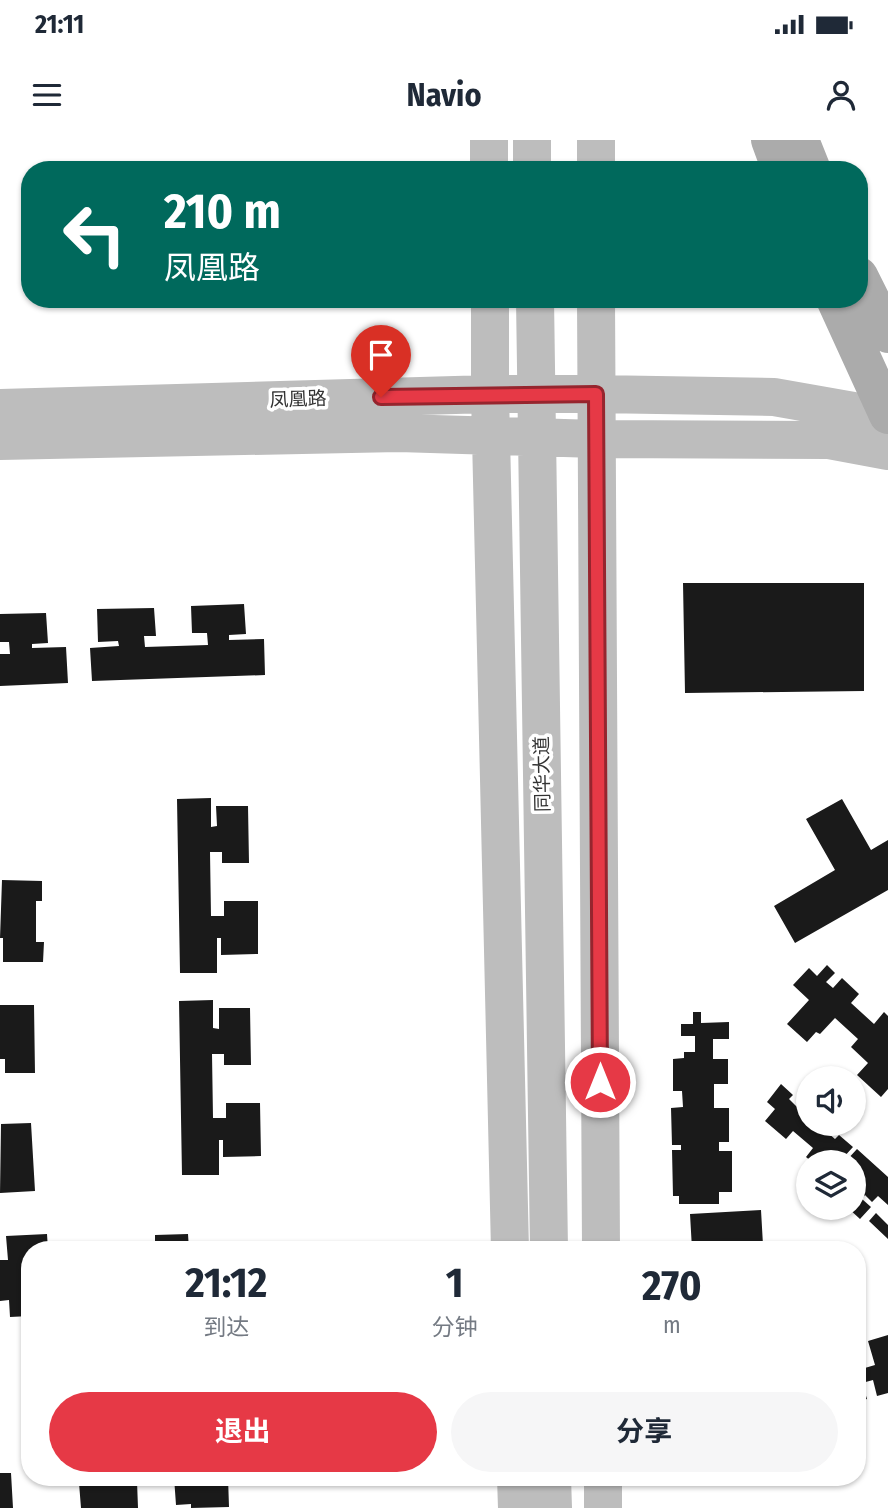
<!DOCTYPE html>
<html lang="zh">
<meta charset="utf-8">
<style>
:root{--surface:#fff;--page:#f6f6f7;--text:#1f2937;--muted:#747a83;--accent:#e63946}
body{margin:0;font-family:"Fira Sans Condensed","Noto Sans SC",sans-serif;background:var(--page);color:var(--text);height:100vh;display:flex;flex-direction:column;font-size:26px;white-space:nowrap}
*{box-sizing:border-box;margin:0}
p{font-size:23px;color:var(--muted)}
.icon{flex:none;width:38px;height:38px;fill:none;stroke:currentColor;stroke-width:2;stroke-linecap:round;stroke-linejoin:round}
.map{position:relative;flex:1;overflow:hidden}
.side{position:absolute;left:21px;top:1101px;width:845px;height:245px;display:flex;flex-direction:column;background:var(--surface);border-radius:28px;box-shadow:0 2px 5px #0004}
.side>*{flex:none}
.guide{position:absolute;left:21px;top:21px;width:847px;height:147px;border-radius:28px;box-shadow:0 2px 5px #0004;background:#00695c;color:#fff;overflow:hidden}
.buttons{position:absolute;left:796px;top:926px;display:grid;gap:14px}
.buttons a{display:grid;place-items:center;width:70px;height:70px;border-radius:50%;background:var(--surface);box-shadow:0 2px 5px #0004;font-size:35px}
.pin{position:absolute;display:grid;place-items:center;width:60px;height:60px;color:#fff;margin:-72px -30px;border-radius:50% 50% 50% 0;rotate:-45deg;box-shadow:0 0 7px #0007}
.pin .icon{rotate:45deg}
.me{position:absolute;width:77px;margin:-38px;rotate:0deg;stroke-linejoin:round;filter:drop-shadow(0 0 5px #0008)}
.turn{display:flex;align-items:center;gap:24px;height:147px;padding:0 28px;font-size:32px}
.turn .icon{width:91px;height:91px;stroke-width:2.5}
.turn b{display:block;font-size:49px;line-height:60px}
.eta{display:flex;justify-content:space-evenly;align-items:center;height:119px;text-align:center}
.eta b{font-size:42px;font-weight:700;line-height:49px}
.button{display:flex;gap:14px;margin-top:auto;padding:14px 28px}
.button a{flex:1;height:80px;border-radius:42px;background:var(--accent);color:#fff;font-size:28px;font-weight:700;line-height:80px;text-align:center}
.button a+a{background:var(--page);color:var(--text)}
.status{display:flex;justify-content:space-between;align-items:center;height:49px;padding:0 35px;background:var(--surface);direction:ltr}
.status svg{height:19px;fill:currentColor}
header{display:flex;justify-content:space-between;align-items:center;height:91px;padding:0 28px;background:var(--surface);font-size:32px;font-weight:700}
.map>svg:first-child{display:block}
</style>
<div class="status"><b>21:11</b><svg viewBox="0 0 49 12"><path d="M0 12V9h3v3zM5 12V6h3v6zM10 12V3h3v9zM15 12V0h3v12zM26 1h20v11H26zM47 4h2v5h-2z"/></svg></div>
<header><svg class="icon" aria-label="menu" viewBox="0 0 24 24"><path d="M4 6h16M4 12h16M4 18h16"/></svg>Navio<svg class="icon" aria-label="person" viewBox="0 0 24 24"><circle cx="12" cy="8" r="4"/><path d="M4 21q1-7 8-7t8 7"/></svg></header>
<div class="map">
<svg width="888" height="1368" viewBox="0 0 888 1368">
<rect width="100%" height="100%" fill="#fff"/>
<path fill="#1a1a1a" d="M683 443H864V551L685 553Z
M244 464 246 494 229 495V500L264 499 265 535 92 541 90 508 119 506 118 501 98 502 97 469 154 468 156 496H144L145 507 208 505 207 493H192L191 466Z
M46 473 48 503 32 504V508L66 507 68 543 0 546V514H10L9 502H0V474Z
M211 658V687L217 686 216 666H248L249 723H222V712H210L211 776H224V761H258V814L221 815V798H217V833H180L177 659Z
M842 659 871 710 888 700V750L795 803 774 766 835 730 806 679Z
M2 740 42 741V761H36V802H44L43 822H3V798H0Z
M827 825 835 833 826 842 833 848 842 838 859 854 851 863 874 884 884 872 888 876V949L881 957 857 935 868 923 851 907 858 899 835 878 820 894 816 892 807 902 787 884 809 860 793 845 809 828 817 836Z
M213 860V888L219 889V868H250L251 925H224V914H212L213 978H226V963H260L261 1016 223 1017V1000H219V1035H182L179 861Z
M0 865H34L35 933H5V919H0Z
M693 872H701V883L729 882V899H713V919H728V944H714V968H729V1002H719V1011H732V1052H719V1064H679V1056H673L672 1010H681V1005H672L671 968 683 967 682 951H673V919L684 918V912H695V896H681V884H693Z
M781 944 793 955 789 959 797 967 801 962 808 968V984H827L832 988 828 993 835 999 839 995 853 1007 842 1019 837 1015 831 1022H812L806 1017 813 1008 793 991 786 999 765 981 775 969 767 962Z
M31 983 35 1051 0 1053 1 984Z
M857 1009 888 1037V1065L878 1056 872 1062 865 1055 862 1059 871 1067 860 1079 848 1068H854V1022H845Z
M761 1070 763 1105 692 1109 690 1074Z
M876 1073 888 1085V1099L869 1081Z
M47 1094 48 1110H30V1176L10 1177 9 1160 0 1161V1120H8L6 1096Z
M188 1094 189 1110H155V1095Z
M194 1102H226V1110H195Z
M888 1195V1253L877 1256 873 1240 862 1243 867 1259 858 1262V1230L875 1225 868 1201Z
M0 1333H11L13 1368H0Z
M174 1337H228L229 1367 191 1368V1364L176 1365Z
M137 1341 138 1368H81L79 1343Z"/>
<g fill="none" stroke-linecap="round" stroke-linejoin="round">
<path stroke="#bdbdbd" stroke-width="38" d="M489 0V30
M532 0V30
M596 30V0
M490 159V254L510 1110
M535 159 549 1110
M596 159 601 1110
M0 268 490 254H596L774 257 888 277
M0 301 399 293 596 299 829 300 888 311
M516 1337 517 1368
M552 1337 553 1368
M603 1337V1368"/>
<path stroke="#ababab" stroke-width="38" d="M770 0 781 30
M800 0 812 30
M859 136 888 194
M835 159 888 275"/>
</g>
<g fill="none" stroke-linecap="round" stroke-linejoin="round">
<defs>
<path id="route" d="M381 257 596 254 600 942"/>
</defs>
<use href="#route" stroke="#96252e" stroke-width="18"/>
<use href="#route" stroke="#e63946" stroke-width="12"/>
</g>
<g text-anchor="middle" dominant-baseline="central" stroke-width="7" stroke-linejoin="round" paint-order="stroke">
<g font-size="19" fill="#333" stroke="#fff">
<text transform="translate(298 259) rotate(-2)">凤凰路</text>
<text transform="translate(542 634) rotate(-91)">同华大道</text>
</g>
</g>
</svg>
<div class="buttons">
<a><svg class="icon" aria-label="sound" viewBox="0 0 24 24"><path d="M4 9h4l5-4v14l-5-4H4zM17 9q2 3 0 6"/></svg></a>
<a><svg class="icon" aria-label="layers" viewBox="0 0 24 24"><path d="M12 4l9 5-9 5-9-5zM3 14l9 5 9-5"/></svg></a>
</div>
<div class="pin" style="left:381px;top:257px;background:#d93025"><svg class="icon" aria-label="arrive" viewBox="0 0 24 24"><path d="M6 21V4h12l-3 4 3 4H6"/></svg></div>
<svg class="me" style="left:600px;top:942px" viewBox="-20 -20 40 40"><circle r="17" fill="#e63946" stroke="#fff" stroke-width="3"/><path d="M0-11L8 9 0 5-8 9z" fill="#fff"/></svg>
<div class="guide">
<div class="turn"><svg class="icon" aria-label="left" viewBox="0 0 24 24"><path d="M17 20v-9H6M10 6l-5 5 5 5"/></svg><div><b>210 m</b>凤凰路</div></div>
</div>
<section class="side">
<div class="eta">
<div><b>21:12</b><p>到达</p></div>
<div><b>1</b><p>分钟</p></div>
<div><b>270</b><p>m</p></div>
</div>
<div class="button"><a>退出</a><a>分享</a></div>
</section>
</div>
